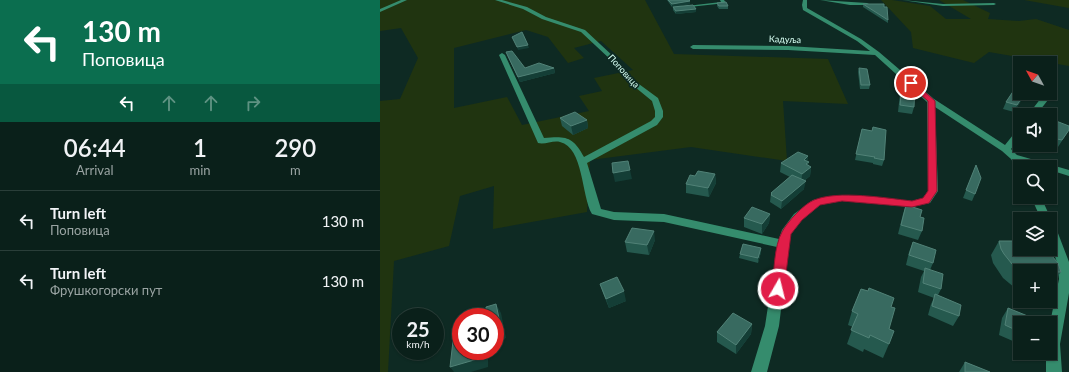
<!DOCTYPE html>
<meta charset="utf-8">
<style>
:root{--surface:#0a201a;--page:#132823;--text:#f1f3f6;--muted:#99a3a2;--line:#2a3e39}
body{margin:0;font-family:Lato,sans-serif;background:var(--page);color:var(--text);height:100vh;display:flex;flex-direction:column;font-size:15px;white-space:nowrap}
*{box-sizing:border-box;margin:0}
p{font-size:13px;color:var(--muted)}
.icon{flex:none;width:22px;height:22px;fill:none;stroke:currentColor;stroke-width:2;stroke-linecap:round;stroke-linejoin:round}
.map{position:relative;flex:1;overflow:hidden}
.sheet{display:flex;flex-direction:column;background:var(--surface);width:380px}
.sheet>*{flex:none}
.hud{background:#0b6e4f;color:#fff;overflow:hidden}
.needle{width:26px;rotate:310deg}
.tools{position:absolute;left:633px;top:56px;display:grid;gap:8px}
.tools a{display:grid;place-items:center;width:44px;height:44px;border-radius:0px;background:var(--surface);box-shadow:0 1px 3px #0004,0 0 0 1px var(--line);font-size:20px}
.speed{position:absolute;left:12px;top:308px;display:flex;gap:8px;font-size:20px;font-weight:700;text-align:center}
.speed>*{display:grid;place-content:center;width:52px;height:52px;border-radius:50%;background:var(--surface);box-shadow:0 1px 3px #0004,0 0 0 1px var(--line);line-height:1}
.speed small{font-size:10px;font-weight:400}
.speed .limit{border:6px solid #d22;background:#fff;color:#111}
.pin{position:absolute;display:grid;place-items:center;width:34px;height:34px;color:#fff;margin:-17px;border:2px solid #fff;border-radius:50%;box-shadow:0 1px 4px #0007}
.me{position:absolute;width:44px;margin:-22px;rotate:8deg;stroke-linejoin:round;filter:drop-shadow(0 0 3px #0008)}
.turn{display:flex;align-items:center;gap:14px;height:84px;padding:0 16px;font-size:18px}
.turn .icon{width:52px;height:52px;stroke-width:2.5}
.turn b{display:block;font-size:28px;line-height:34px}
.lanes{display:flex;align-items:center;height:38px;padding:0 16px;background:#0003;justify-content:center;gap:20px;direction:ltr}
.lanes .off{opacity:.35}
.eta{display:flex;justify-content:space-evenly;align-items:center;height:68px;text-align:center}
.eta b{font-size:24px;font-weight:600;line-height:28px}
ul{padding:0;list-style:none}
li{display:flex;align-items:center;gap:12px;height:60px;padding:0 16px;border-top:1px solid var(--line)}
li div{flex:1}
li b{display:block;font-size:15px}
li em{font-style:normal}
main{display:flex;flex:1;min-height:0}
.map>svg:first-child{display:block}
</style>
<main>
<section class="sheet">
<div class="hud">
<div class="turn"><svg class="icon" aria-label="left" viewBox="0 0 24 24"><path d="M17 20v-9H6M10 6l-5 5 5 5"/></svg><div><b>130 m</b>Поповица</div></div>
<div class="lanes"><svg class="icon" aria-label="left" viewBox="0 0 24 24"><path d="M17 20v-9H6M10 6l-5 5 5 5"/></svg><svg class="icon off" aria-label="ahead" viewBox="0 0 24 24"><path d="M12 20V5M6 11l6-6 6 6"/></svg><svg class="icon off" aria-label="ahead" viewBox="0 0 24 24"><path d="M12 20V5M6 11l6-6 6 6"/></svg><svg class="icon off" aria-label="right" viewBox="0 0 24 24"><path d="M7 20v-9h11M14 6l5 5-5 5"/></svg></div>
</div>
<div class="eta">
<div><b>06:44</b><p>Arrival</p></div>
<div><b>1</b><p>min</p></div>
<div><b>290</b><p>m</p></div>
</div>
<ul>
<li><svg class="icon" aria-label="left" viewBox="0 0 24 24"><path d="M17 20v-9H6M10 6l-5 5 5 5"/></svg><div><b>Turn left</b><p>Поповица</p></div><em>130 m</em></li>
<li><svg class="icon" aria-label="left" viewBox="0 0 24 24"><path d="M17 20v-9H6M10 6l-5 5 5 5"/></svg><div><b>Turn left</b><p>Фрушкогорски пут</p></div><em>130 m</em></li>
</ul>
</section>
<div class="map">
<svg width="689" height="372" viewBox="0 0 689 372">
<rect width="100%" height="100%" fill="#0e2a23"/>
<path fill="#203410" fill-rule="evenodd" d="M0 0H265L294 54 448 59 468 104 403 101 407 161 311 147 210 160 207 212 113 229 114 186 80 196 69 246 14 261 8 372H0V101L20 99 38 58 21 28 0 31ZM146 30 168 37 188 63 204 58 194 48 221 41 253 70 214 78 222 91 199 96 209 111 142 125 127 97 74 108V48Z
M501 0H512L550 6 566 19H591L559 0H583L610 13 608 19 639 21 656 19 689 30V66L609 52 594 63 533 48 531 32Z
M641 0H689V8L644 0Z"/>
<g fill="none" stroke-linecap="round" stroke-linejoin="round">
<path fill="#358c6d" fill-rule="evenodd" d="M21 0H27L0 12V9Z
M115 0H122L147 7 166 17 205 30 235 58 248 76 278 98 283 111V117L277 125 207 163 221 209 234 212 284 214 399 239 402 230 414 214 433 200 462 195 532 201 543 198 548 191 547 102 495 55 408 50 313 49 310 47 313 45 408 46 490 51 477 41 423 10 422 5 423 0H427V8L481 39 499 52 554 99 625 145 637 130 640 129V138L631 149 637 155 689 170V176L670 170V167H659L642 162 646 167H640V170L638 169 631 159 622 151 555 107 558 191 550 203 532 207 462 201 440 205 422 220 411 234 409 244 399 326 387 372H371L385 326 397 247 284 222 234 220 212 214C201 195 204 148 180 142 173 140 165 145 158 143L119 55 122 53 125 55 164 138C187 136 193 137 204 157L271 121 275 117V111L272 101 244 78 231 60 201 32 162 19 143 9Z
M340 0H344L346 3 300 8 298 7 341 2Z
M440 0 487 3 489 4 487 5H470Z
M522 0 563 4 614 3 616 4 614 5 563 6Z
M661 98H667L668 100 656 115H648Z
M651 197H661L671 219 670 221V219H661Z
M670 224 674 225 676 228 689 262V293L680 344 682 372H666V353H670V323L679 279 677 262 670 243Z"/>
</g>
<path fill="#25594e" d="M287 0H309L310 1V4L292 7Z
M337 3 348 6V9H339L337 6Z
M483 4 504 7 508 20V23L483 7Z
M293 7 316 12 296 14 293 10Z
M126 52 145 68H174L175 73 140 82 128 57Z
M479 68 490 85 489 89H480L478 72Z
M522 86 534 107 532 114 518 112 520 93Z
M646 93 634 112 623 109 626 102Z
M180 118 207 120 208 128 193 135 182 126Z
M493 127 504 160 502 166 493 164V163L475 160 482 129 492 131Z
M670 128 689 130 678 147 673 145 665 152 655 148 656 145H670Z
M428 156 427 162 428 165 431 167 430 176 424 181V189L401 209 390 202 391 193 410 177 400 172 401 163Z
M596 165 595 194 592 201 583 198Z
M335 174 336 183 329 197 306 193V184L315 176Z
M526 205 540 217 542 231 538 240 518 234 523 214Z
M390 214 389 223 382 234 364 227V218Z
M275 240 269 255 247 252 245 242Z
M619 241 640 249 681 272 670 286V271H640V287L635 288 623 278 613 263 611 255Z
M533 242 553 263 550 270 561 289 558 295 579 316 573 326 548 315 551 304 554 298 538 292 541 277 544 271 526 265 529 252Z
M381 248V252L378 263 359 258 360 254Z
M220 284 246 301 229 308 223 293Z
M511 307 509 329V344L503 358 484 349 483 352 467 344 473 327 468 325 472 311Z
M628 308 640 323V344L619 335 622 318Z
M372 324 371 334 356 354 337 342V332Z
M585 362 610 372H579Z"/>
<path fill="#143e36" d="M310 1V4L292 7V4Z
M316 9V12L296 14V11Z
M148 45 149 48 138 50 137 47Z
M174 68 175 73 140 82 138 77Z
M645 93H646L634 112 637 105Z
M207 120 208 128 193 135 191 126Z
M677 139 673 145 665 152 669 145H670V144Z
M428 156 427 164 429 162 428 169 431 167 430 176 421 183 424 160Z
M250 170 252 179 235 182 233 173Z
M335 174 336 183 329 197 328 188Z
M426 181 424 189 401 209 402 201Z
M390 214 389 223 382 234V224Z
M274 231 275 240 269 255 267 245Z
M381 248V252L378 263V258Z
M244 291 246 301 229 308 226 299Z
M116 304 121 313 126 338 115 343Z
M372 324 371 334 356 354V345Z
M102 351H108V367L91 372H74L70 367Z"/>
<path fill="#386a60" stroke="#518277" d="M288 0H309L310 1 292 4Z
M346 2 348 6H339L337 3Z
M483 4H504V7H507L508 20Z
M313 5 316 9 296 11 293 7Z
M142 32 148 45 137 47 132 37Z
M132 51 145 68 159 63 174 68 138 77 126 52Z
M479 68 487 69 490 85H481Z
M640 81V93H645L637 105 626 102Z
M522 86 535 87 534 107 520 105Z
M195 112 207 120 191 126 180 118Z
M676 121 689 126V130L682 140 677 139 670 144V128Z
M493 127 506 130 504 160 494 158 495 157 476 154 482 129 492 131Z
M418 152 428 156 424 160 429 162 426 164 431 167 422 174 401 163Z
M248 161 250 170 233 173 232 163Z
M596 165 601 178 595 194 586 190Z
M318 171 335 174 328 188 306 184 310 175 315 176Z
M412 175 426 181 402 201 391 195 392 194 391 193Z
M526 205 542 210 540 217 544 218 542 231 521 225Z
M372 207 390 214 382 224 364 218Z
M252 228 274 231 267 245 245 242Z
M619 241H640V249H666L678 263 681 272H670V271H641L632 264 624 254 621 249Z
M533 242 556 250 553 263 529 255Z
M363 244 381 248 378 258 360 254Z
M545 268 563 274 561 289 543 283Z
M237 277 244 291 226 299 220 284Z
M489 288 514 298 511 307 515 308 509 329 514 331 509 344 490 335 489 338 471 330 478 314 472 311 481 289 488 291Z
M555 294 581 305 579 316 552 306Z
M116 304 121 328 115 331V317H98L97 315 106 311V307Z
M628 308 655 319 654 323H640V332L625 325Z
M353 313 372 324 356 345 337 332Z
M81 339V351H102L101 358 70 367 73 341Z
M585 362 610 372H585Z"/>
<path fill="#e11d48" stroke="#92132f" d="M529 82H534L555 101 557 191 549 203 532 207 462 201 440 205 422 220 411 234 404 289 402 293 398 294 394 293 392 289C394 273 394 246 402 232 407 222 424 204 434 200 458 190 506 198 532 201L543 198 548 191V101L529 85Z"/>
<g text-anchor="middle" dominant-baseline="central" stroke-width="3.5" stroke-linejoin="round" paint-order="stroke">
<g font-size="9" fill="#d7fff3" stroke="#0e2a23">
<text transform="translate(405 39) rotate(2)">Кадуља</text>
<text transform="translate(244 71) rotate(48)">Поповица</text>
</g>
</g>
</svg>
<div class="tools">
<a><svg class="needle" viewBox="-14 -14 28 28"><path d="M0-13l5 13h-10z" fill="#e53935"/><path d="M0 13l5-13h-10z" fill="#99a3a2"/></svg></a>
<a><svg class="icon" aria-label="sound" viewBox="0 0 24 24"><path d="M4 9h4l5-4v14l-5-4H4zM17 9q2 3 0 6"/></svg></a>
<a><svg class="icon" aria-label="search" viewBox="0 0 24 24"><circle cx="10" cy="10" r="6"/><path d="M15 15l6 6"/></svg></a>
<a><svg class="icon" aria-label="layers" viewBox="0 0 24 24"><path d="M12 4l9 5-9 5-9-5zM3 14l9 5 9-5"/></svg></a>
<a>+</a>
<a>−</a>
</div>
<div class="speed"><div>25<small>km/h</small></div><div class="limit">30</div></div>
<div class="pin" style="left:531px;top:83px;background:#d93025"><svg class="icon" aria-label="arrive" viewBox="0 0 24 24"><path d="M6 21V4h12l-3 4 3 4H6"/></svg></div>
<svg class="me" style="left:398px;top:289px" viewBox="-20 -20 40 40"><circle r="17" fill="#e11d48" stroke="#fff" stroke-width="3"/><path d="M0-11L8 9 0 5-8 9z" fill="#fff"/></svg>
</div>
</main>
